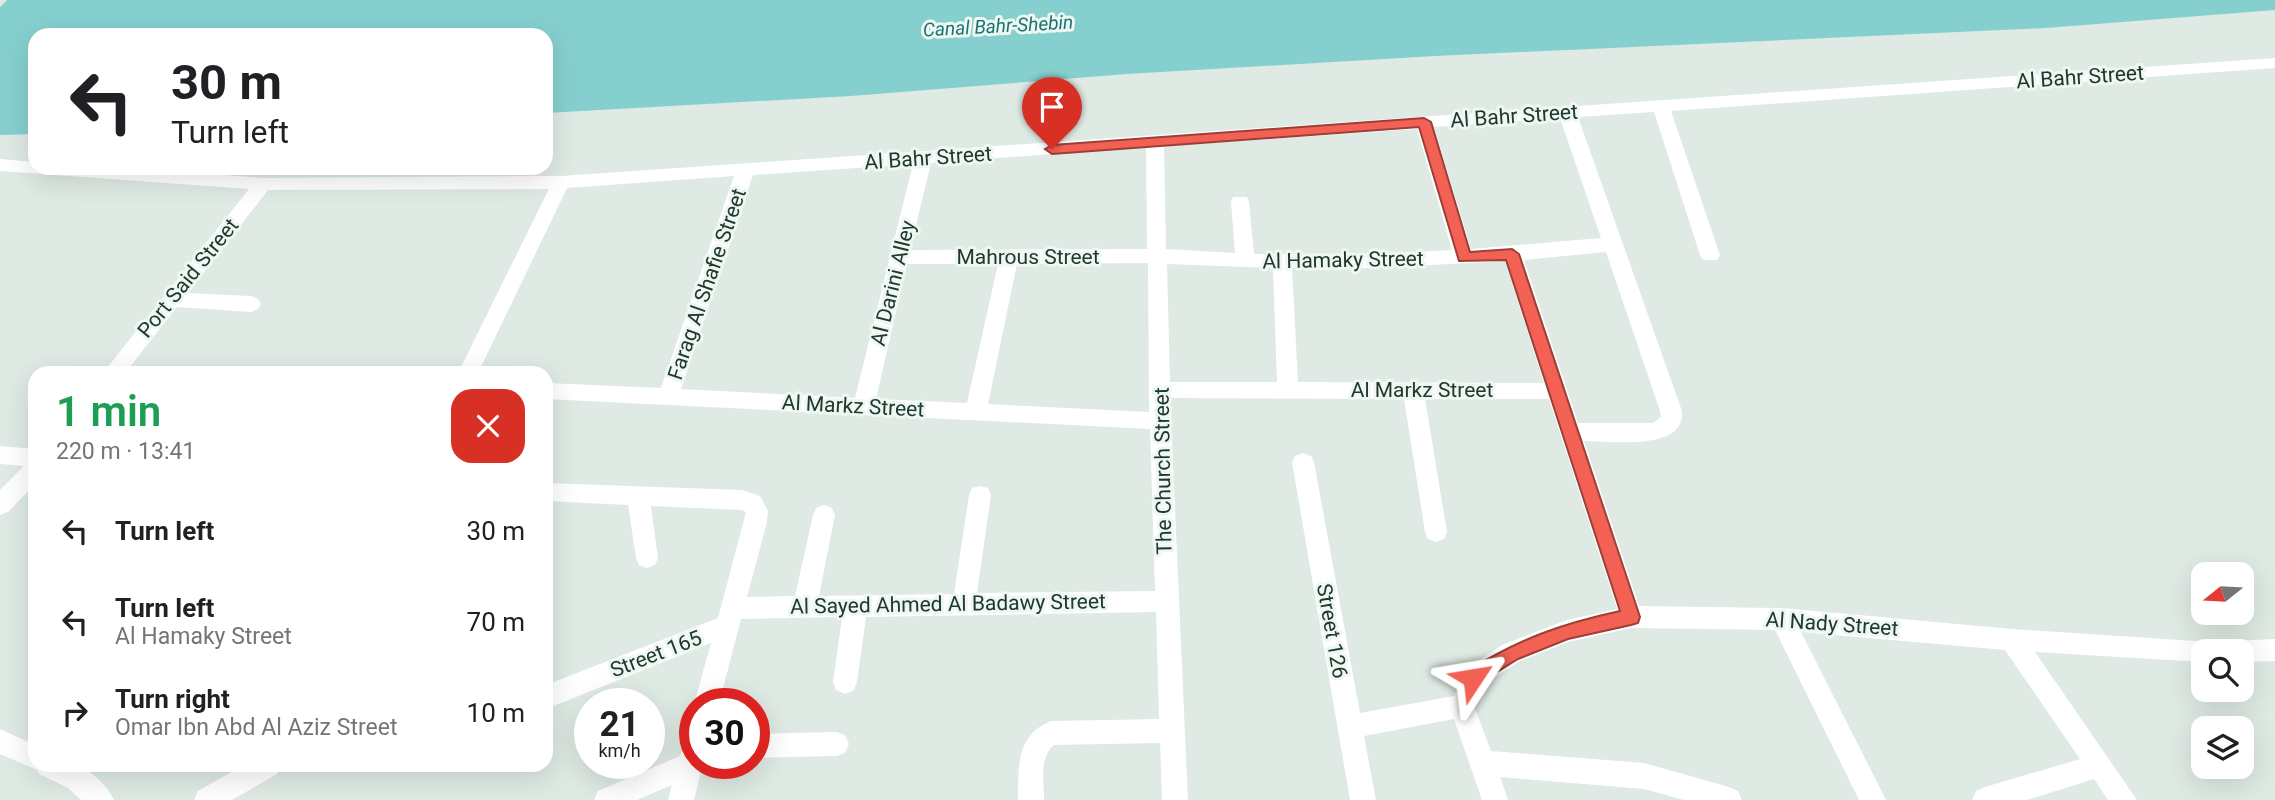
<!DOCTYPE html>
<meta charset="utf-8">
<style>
:root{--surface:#fff;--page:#f6f6f6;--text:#202124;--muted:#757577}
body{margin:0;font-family:Roboto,sans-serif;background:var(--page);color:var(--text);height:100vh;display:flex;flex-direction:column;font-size:26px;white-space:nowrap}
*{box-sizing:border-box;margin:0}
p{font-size:23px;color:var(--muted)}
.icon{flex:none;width:38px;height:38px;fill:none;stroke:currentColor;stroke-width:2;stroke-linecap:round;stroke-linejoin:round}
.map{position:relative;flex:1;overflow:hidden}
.details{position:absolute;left:28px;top:366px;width:525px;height:406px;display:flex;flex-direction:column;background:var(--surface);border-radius:21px;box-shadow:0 7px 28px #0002}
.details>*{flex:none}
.guide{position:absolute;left:28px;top:28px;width:525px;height:147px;border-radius:21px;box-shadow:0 7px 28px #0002;background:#fff;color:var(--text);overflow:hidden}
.needle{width:46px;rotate:252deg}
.buttons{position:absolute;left:2191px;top:562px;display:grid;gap:14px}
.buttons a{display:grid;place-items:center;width:63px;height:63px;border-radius:14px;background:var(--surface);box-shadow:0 7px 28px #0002;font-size:35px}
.speed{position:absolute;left:574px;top:688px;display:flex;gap:14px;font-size:35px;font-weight:700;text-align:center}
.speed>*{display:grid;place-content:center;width:91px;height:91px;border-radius:50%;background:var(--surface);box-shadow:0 7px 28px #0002;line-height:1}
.speed small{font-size:18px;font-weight:400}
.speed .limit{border:10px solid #d22;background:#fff;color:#111}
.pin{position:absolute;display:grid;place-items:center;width:60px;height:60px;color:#fff;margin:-72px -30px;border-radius:50% 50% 50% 0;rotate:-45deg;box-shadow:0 0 7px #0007}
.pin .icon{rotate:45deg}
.me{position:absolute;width:77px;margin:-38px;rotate:57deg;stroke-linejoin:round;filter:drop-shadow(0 0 5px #0008)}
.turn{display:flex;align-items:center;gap:24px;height:147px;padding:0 28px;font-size:32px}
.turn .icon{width:91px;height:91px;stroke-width:2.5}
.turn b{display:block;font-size:49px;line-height:60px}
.round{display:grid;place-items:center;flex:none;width:74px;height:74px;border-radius:21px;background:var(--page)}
.summary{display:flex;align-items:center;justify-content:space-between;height:119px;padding:0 28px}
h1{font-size:42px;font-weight:600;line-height:52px;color:#1e9e55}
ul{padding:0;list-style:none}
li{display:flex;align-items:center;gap:21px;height:91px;padding:0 28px}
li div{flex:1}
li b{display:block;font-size:26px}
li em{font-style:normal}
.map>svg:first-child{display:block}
</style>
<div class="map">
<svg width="2275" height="800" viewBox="0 0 2275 800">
<rect width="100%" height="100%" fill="#deeae3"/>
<path fill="#85d0cf" d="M7 0H2275V10L2046 28 1435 56 1127 74 851 96 546 113V35H35V134L0 135V7Z"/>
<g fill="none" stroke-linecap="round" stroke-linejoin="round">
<path fill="#fff" fill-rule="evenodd" d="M2275 58V68L1671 111 1720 255 1717 260H1703L1700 255 1654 112 1578 117 1682 411C1686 452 1610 441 1584 441L1639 606 1782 608 2012 629 2210 642 2275 639V661L2242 662V651H2203V662L2035 652 2137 800H2108L2094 779 2027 800H1972L1976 791 1985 787 2080 759 2005 650 1801 632 1886 800H1859L1775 630 1631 628 1568 642 1520 661 1482 686 1474 706 1491 751 1644 763 1729 787 1738 791 1742 800H1684L1644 789 1500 777 1508 800H1482L1454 719 1364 736 1376 800H1350L1292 462 1295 456 1303 453 1311 456 1314 462 1360 713 1454 696 1464 670 1502 645 1567 620 1617 609 1549 399H1425L1447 532 1444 539 1436 542 1428 539 1425 532 1404 399 1170 398 1188 800H1162L1160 743 1054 745C1039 758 1044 781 1044 800H1018C1018 768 1016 735 1051 721L1159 719 1156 612 866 617 857 682 854 690 845 694 836 690 833 682 842 617 741 619 719 704H695V707L694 704 711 643 546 709V685L718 618 746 512 742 510 651 506 658 558 655 565 647 568 639 565 636 558 628 505 546 501V483L742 490 760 496 768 511 767 522 747 597 795 596 813 515 816 508 824 505 832 508 835 515 819 596 954 594 969 495 972 488 980 486 988 488 991 495 977 593 1155 591 1150 429 546 399V383L661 388 734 176 567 188 478 373H458L549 189 268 190 188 293 251 296 258 299 261 304 258 309 251 312 177 307 125 373H103L249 189 0 171V159L35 162V168H130L263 178 561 176ZM1560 118 1601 238 1471 249 1434 127ZM1417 129 1452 250 1374 254H1254L1249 202 1247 197H1233L1231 202 1235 253 1166 249 1164 146ZM1146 147 1147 249 910 250 931 163ZM913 164 855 398 681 389 753 175ZM1606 252 1660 411 1661 417 1653 423H1578L1524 260ZM1505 261 1544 383 1298 382 1292 268H1374ZM1148 263 1149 412 988 404 1017 264ZM907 264H998L967 403 876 399ZM1167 264 1273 268 1277 382H1170Z
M0 446 35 449V484L8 512 0 515V490L24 466 0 464Z
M0 729 35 745V765C48 765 64 762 76 765 91 769 108 787 114 800H81L68 788 39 774 37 770 0 754Z
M836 732 845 735 849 744 845 753 836 756 754 758V734Z
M695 734V763H703L694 800H668L672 785 637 800H594L598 791 680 756 686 737Z
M244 765H281L277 774 232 800H194L198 791Z"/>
</g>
<path fill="#f26154" stroke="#9d3f37" stroke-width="2" d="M1424 118 1431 122 1470 252 1512 249 1519 254 1640 617 1638 623 1631 625 1568 639 1518 659 1473 687 1466 684 1464 678 1466 672C1519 639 1560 624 1620 611L1506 260 1459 261 1419 127 1052 154 1045 149 1052 145Z"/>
<g text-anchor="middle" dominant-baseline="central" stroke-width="6" stroke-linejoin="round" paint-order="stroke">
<g font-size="19" font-style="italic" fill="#1a7474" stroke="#eef7f1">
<text transform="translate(998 26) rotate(-3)">Canal Bahr-Shebin</text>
</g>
<g font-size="21" fill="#20392e" stroke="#eef7f1">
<text transform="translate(2080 77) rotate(-4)">Al Bahr Street</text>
<text transform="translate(1514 116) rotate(-4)">Al Bahr Street</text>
<text transform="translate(928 158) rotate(-4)">Al Bahr Street</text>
<text x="1028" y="257">Mahrous Street</text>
<text transform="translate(1343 260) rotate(-1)">Al Hamaky Street</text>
<text transform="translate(188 278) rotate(-51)">Port Said Street</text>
<text transform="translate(893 283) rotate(-76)">Al Darini Alley</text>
<text transform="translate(707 284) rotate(-71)">Farag Al Shafie Street</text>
<text x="1422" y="390">Al Markz Street</text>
<text transform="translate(853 406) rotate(3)">Al Markz Street</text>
<text transform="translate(1163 471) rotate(-91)">The Church Street</text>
<text transform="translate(948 604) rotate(-1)">Al Sayed Ahmed Al Badawy Street</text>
<text transform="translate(1832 624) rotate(4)">Al Nady Street</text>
<text transform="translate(1332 631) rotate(80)">Street 126</text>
<text transform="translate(656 654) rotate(-21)">Street 165</text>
</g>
</g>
</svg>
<div class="buttons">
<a><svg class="needle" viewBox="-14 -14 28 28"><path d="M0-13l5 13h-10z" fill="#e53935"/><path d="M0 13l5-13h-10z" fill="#757577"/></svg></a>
<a><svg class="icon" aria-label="search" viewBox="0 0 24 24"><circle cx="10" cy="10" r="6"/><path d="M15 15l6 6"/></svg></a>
<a><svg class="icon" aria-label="layers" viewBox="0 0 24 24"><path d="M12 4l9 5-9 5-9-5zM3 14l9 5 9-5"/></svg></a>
</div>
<div class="speed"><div>21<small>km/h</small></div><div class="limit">30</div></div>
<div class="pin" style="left:1052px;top:149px;background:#d93025"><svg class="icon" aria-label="arrive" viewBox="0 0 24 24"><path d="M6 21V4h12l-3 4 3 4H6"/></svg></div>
<svg class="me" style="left:1473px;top:678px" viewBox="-20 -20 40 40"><path d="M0-17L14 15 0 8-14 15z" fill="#f26154" stroke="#fff" stroke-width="4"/></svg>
<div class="guide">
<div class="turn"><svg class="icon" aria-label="left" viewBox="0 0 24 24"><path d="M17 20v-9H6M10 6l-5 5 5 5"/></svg><div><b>30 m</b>Turn left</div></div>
</div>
<section class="details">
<div class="summary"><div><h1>1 min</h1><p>220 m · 13:41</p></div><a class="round" style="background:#d93025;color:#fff"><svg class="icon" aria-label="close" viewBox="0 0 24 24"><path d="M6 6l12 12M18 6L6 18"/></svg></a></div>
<ul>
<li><svg class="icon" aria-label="left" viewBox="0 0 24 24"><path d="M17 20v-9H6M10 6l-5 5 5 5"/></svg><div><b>Turn left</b></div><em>30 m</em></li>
<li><svg class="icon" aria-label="left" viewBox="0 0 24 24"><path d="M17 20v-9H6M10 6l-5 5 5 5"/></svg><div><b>Turn left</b><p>Al Hamaky Street</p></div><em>70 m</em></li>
<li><svg class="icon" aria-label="right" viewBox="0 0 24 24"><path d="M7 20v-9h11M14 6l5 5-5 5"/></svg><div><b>Turn right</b><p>Omar Ibn Abd Al Aziz Street</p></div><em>10 m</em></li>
</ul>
</section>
</div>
